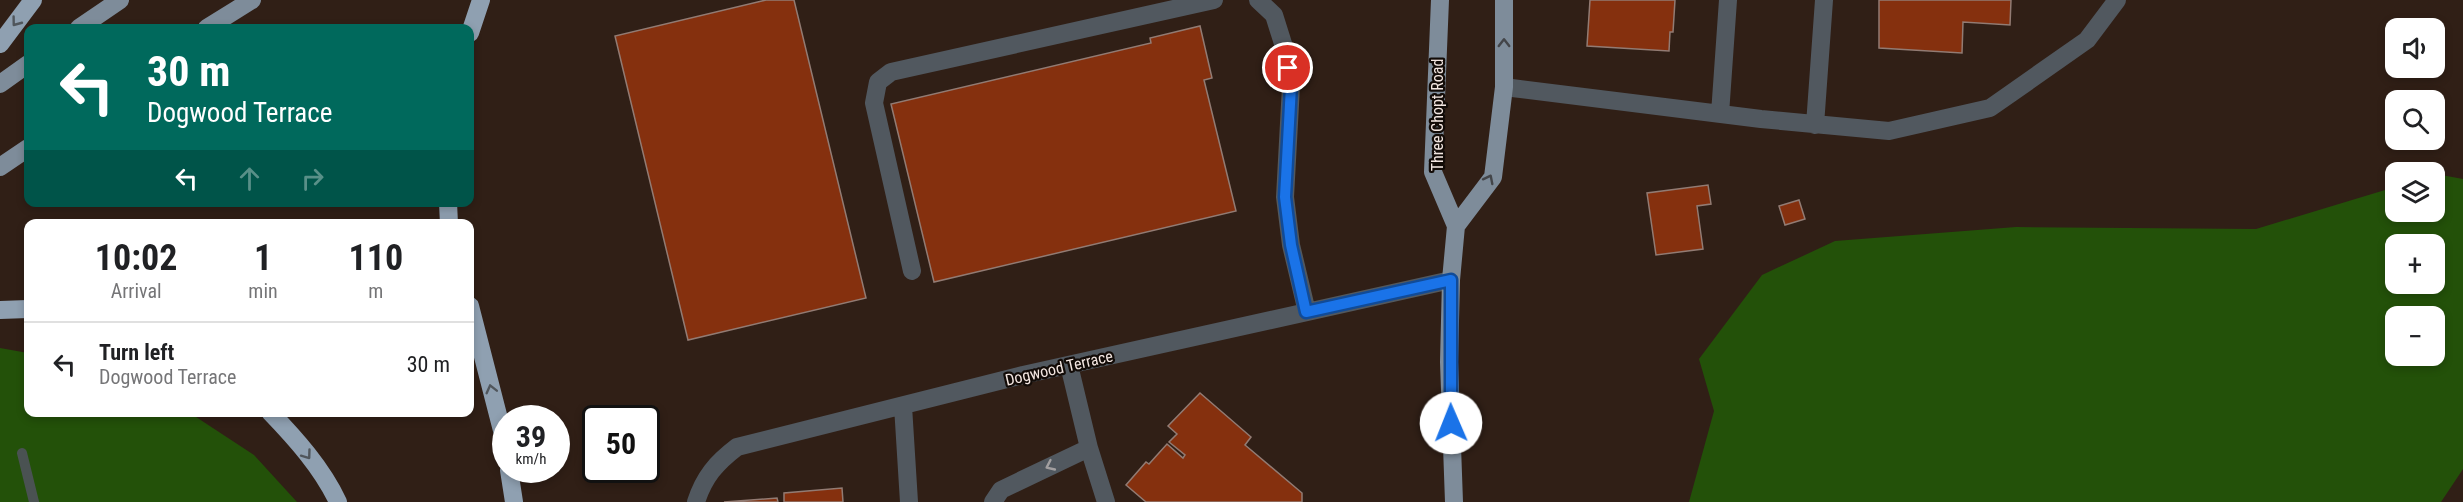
<!DOCTYPE html>
<meta charset="utf-8">
<style>
:root{--surface:#fff;--page:#f2f2f2;--text:#202124;--muted:#757577;--line:#e0e0e0}
body{margin:0;font-family:"Roboto Condensed",sans-serif;background:var(--page);color:var(--text);height:100vh;display:flex;flex-direction:column;font-size:22px;white-space:nowrap}
*{box-sizing:border-box;margin:0}
p{font-size:20px;color:var(--muted)}
.icon{flex:none;width:33px;height:33px;fill:none;stroke:currentColor;stroke-width:2;stroke-linecap:round;stroke-linejoin:round}
.map{position:relative;flex:1;overflow:hidden}
.drawer{position:absolute;left:24px;top:219px;width:450px;height:198px;display:flex;flex-direction:column;background:var(--surface);border-radius:12px;box-shadow:0 3px 9px #0003}
.drawer>*{flex:none}
.hud{position:absolute;left:24px;top:24px;width:450px;height:183px;border-radius:12px;box-shadow:0 3px 9px #0003;background:#00695c;color:#fff;overflow:hidden}
.buttons{position:absolute;left:2385px;top:18px;display:grid;gap:12px}
.buttons a{display:grid;place-items:center;width:60px;height:60px;border-radius:12px;background:var(--surface);box-shadow:0 3px 9px #0003;font-size:30px}
.speed{position:absolute;left:492px;top:405px;display:flex;gap:12px;font-size:30px;font-weight:700;text-align:center}
.speed>*{display:grid;place-content:center;width:78px;height:78px;border-radius:50%;background:var(--surface);box-shadow:0 3px 9px #0003;line-height:1}
.speed small{font-size:15px;font-weight:400}
.speed .limit{border:3px solid #111;border-radius:9px;background:#fff;color:#111}
.pin{position:absolute;display:grid;place-items:center;width:51px;height:51px;color:#fff;margin:-26px;border:3px solid #fff;border-radius:50%;box-shadow:0 2px 6px #0007}
.me{position:absolute;width:66px;margin:-33px;rotate:359deg;stroke-linejoin:round;filter:drop-shadow(0 0 4px #0008)}
.turn{display:flex;align-items:center;gap:21px;height:126px;padding:0 24px;font-size:27px}
.turn .icon{width:78px;height:78px;stroke-width:2.5}
.turn b{display:block;font-size:42px;line-height:51px}
.lanes{display:flex;align-items:center;height:57px;padding:0 24px;background:#0003;justify-content:center;gap:30px;direction:ltr}
.lanes .off{opacity:.35}
.eta{display:flex;justify-content:space-evenly;align-items:center;height:102px;text-align:center}
.eta b{font-size:36px;font-weight:700;line-height:42px}
ul{padding:0;list-style:none}
li{display:flex;align-items:center;gap:18px;height:84px;padding:0 24px;border-top:2px solid var(--line)}
li div{flex:1}
li b{display:block;font-size:22px}
li em{font-style:normal}
.map>svg:first-child{display:block}
</style>
<div class="map">
<svg width="2463" height="502" viewBox="0 0 2463 502">
<rect width="100%" height="100%" fill="#301f16"/>
<path fill="#235109" fill-rule="evenodd" d="M2436 174 2463 179V469L2441 502H1689L1714 411 1699 359 1762 275 1835 241 2016 227 2256 229 2395 187 2396 212H2434L2435 175ZM2396 244H2434V284H2396ZM2396 316H2434V356H2396Z
M0 348 28 353V412L190 413 254 455 297 502H0Z"/>
<g fill="none" stroke-linecap="round" stroke-linejoin="round">
<path stroke="#4a5252" stroke-width="10" d="M22 453 34 502"/>
</g>
<path fill="#85300e" stroke="#927b73" stroke-width="1.5" d="M766 0H794L866 298 688 340 615 36Z
M1590 0H1675L1673 32H1670L1669 51 1587 46Z
M1879 0H2011L2010 25 1963 22 1962 53 1879 48Z
M1200 26 1212 78 1204 80 1236 211 934 282 891 104 1151 43 1150 38Z
M1708 185 1711 204 1697 206 1703 249 1656 255 1647 193Z
M1799 200 1805 219 1785 225 1779 206Z
M1200 393 1251 437 1245 445 1302 493V502H1146L1126 485 1146 462 1149 464 1167 444 1183 458 1185 455 1169 442 1177 434 1168 426Z
M842 488 843 502H784V493Z
M777 498 778 502H724Z"/>
<g fill="none" stroke-linecap="round" stroke-linejoin="round">
<path stroke="#51585f" stroke-width="18" d="M1258 0 1274 15 1285 50 1291 86 1285 197 1291 245 1307 312
M1504 87 1761 119 1889 131 1990 108 2087 40 2117 0
M1720 114 1728 0
M1815 125 1824 0
M912 271 874 103 878 82 891 72 1214 0
M1069 365 1089 448
M903 406 909 502
M696 502C704 477 716 463 737 447L1023 375 1451 280
M993 502 1001 490 1089 448 1106 502"/>
<path stroke="#7e8c9a" stroke-width="18" d="M1440 0 1433 172 1456 226 1451 280 1449 362 1454 502
M79 28 120 0
M207 28 252 0
M0 84 28 64
M0 167 28 148
M1456 226 1493 177 1504 87V0"/>
<path stroke="#8fa0b1" stroke-width="18" d="M470 33 481 0
M0 44 33 0
M448 202 449 224
M470 306 506 446
M0 310 28 309
M270 412C296 439 322 468 338 502
M509 470 514 502"/>
</g>
<defs><path id="oneway-chevron" d="M-2-3.5L2.5 0L-2 3.5" fill="none" stroke-width="1.6" stroke-linecap="round" stroke-linejoin="round" transform="scale(1.5)"/></defs>
<g stroke="#50565c">
<use href="#oneway-chevron" transform="translate(16 22) rotate(127)"/>
<use href="#oneway-chevron" transform="translate(491 389) rotate(-104)"/>
<use href="#oneway-chevron" transform="translate(307 455) rotate(54)"/>
</g>
<g stroke="#434549">
<use href="#oneway-chevron" transform="translate(1504 43) rotate(-90)"/>
<use href="#oneway-chevron" transform="translate(1489 179) rotate(-63)"/>
</g>
<use stroke="#a29fa0" href="#oneway-chevron" transform="translate(1050 466) rotate(155)"/>
<g fill="none" stroke-linecap="round" stroke-linejoin="round">
<defs>
<path id="route" d="M1288 68 1291 86 1285 197 1291 245 1306 312 1451 280V423"/>
</defs>
<use href="#route" stroke="#114b97" stroke-width="15"/>
<use href="#route" stroke="#1a73e8" stroke-width="10"/>
</g>
<g text-anchor="middle" dominant-baseline="central" stroke-width="4.5" stroke-linejoin="round" paint-order="stroke">
<g font-size="16" fill="#f3e6e1" stroke="#120b07">
<text transform="translate(1437 115) rotate(-90)">Three Chopt Road</text>
<text transform="translate(1059 368) rotate(-13)">Dogwood Terrace</text>
</g>
</g>
</svg>
<div class="buttons">
<a><svg class="icon" aria-label="sound" viewBox="0 0 24 24"><path d="M4 9h4l5-4v14l-5-4H4zM17 9q2 3 0 6"/></svg></a>
<a><svg class="icon" aria-label="search" viewBox="0 0 24 24"><circle cx="10" cy="10" r="6"/><path d="M15 15l6 6"/></svg></a>
<a><svg class="icon" aria-label="layers" viewBox="0 0 24 24"><path d="M12 4l9 5-9 5-9-5zM3 14l9 5 9-5"/></svg></a>
<a>+</a>
<a>−</a>
</div>
<div class="speed"><div>39<small>km/h</small></div><div class="limit">50</div></div>
<div class="pin" style="left:1288px;top:68px;background:#d93025"><svg class="icon" aria-label="arrive" viewBox="0 0 24 24"><path d="M6 21V4h12l-3 4 3 4H6"/></svg></div>
<svg class="me" style="left:1451px;top:423px" viewBox="-20 -20 40 40"><circle r="19" fill="#fff"/><path d="M0-13L10 11 0 6-10 11z" fill="#1a73e8"/></svg>
<div class="hud">
<div class="turn"><svg class="icon" aria-label="left" viewBox="0 0 24 24"><path d="M17 20v-9H6M10 6l-5 5 5 5"/></svg><div><b>30 m</b>Dogwood Terrace</div></div>
<div class="lanes"><svg class="icon" aria-label="left" viewBox="0 0 24 24"><path d="M17 20v-9H6M10 6l-5 5 5 5"/></svg><svg class="icon off" aria-label="ahead" viewBox="0 0 24 24"><path d="M12 20V5M6 11l6-6 6 6"/></svg><svg class="icon off" aria-label="right" viewBox="0 0 24 24"><path d="M7 20v-9h11M14 6l5 5-5 5"/></svg></div>
</div>
<section class="drawer">
<div class="eta">
<div><b>10:02</b><p>Arrival</p></div>
<div><b>1</b><p>min</p></div>
<div><b>110</b><p>m</p></div>
</div>
<ul>
<li><svg class="icon" aria-label="left" viewBox="0 0 24 24"><path d="M17 20v-9H6M10 6l-5 5 5 5"/></svg><div><b>Turn left</b><p>Dogwood Terrace</p></div><em>30 m</em></li>
</ul>
</section>
</div>
